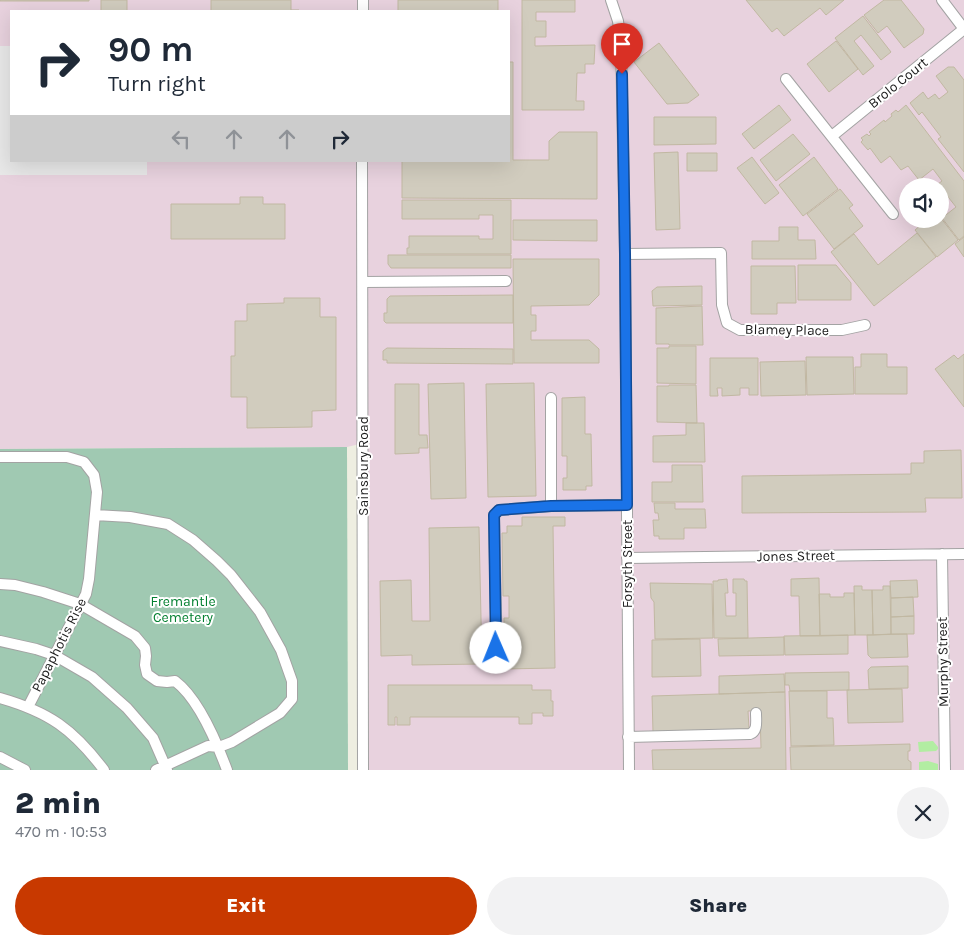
<!DOCTYPE html>
<meta charset="utf-8">
<style>
:root{--surface:#fff;--page:#f2f2f3;--text:#1f2937;--muted:#747a83;--accent:#c83900}
body{margin:0;font-family:Karla,sans-serif;background:var(--page);color:var(--text);height:100vh;display:flex;flex-direction:column;font-size:19px;white-space:nowrap}
*{box-sizing:border-box;margin:0}
p{font-size:16px;color:var(--muted)}
.icon{flex:none;width:28px;height:28px;fill:none;stroke:currentColor;stroke-width:2;stroke-linecap:round;stroke-linejoin:round}
.map{position:relative;height:770px;overflow:hidden}
.panel{display:flex;flex-direction:column;background:var(--surface);flex:1}
.panel>*{flex:none}
.banner{position:absolute;left:10px;top:10px;width:500px;height:152px;border-radius:0px;box-shadow:0 5px 20px #0002;background:#fff;color:var(--text);overflow:hidden}
.tools{position:absolute;left:899px;top:178px;display:grid;gap:10px}
.tools a{display:grid;place-items:center;width:50px;height:50px;border-radius:50%;background:var(--surface);box-shadow:0 5px 20px #0002;font-size:25px}
.pin{position:absolute;display:grid;place-items:center;width:42px;height:42px;color:#fff;margin:-51px -21px;border-radius:50% 50% 50% 0;rotate:-45deg;box-shadow:0 0 5px #0007}
.pin .icon{rotate:45deg}
.me{position:absolute;width:55px;margin:-28px;rotate:359deg;stroke-linejoin:round;filter:drop-shadow(0 0 4px #0008)}
.turn{display:flex;align-items:center;gap:18px;height:105px;padding:0 15px;font-size:22px}
.turn .icon{width:65px;height:65px;stroke-width:2.5}
.turn b{display:block;font-size:35px;line-height:42px}
.lanes{display:flex;align-items:center;height:48px;padding:0 15px;background:#0003;justify-content:center;gap:25px;direction:ltr}
.lanes .off{opacity:.35}
.round{display:grid;place-items:center;flex:none;width:52px;height:52px;border-radius:26px;background:var(--page)}
.head{display:flex;align-items:center;justify-content:space-between;height:85px;padding:0 15px}
h1{font-size:30px;font-weight:800;line-height:38px}
.primary-button{display:flex;gap:10px;margin-top:auto;padding:10px 15px}
.primary-button a{flex:1;height:58px;border-radius:30px;background:var(--accent);color:#fff;font-size:20px;font-weight:800;line-height:58px;text-align:center}
.primary-button a+a{background:var(--page);color:var(--text)}
.map>svg:first-child{display:block}
</style>
<div class="map">
<svg width="964" height="770" viewBox="0 0 964 770">
<rect width="100%" height="100%" fill="#eeeee1"/>
<path fill="#e8d2de" fill-rule="evenodd" d="M0 0H964V770H369L368 442 347 447 0 449ZM11 11H509V161H11ZM908 186H940V219H908Z"/>
<path fill="#b2eda2" d="M933 741 938 747V749L936 751 919 752 918 742Z
M928 761 938 764V770H919V762Z"/>
<path fill="#a0c9b2" d="M347 447 348 770H0V449Z"/>
<path fill="#e8e8e8" d="M0 46H11V161H147V175H0Z"/>
<path fill="#d1ccbe" stroke="#c1b8a2" d="M0 0H89V1H0Z
M101 0H127V11H101Z
M211 0H291V10H299V11H211Z
M398 0H498V11H398Z
M522 0H575V12H536V21H546V37H535V46L595 45 594 64H585V73H577L576 101H584V110H522Z
M746 0H844L826 15 820 8 784 36 777 28 772 32Z
M884 0H901L924 29 923 34 904 48 887 26 878 33 864 15Z
M863 16 891 52 881 60 861 35 854 41 874 66 863 75 835 38Z
M836 41 858 69 829 92 807 64Z
M659 43 699 95 688 103 667 104 634 62Z
M509 62H513V160H549V141L559 132H597V199L402 198V161H509Z
M948 67H954L964 80V172L938 139 941 137 922 112 919 115 910 103 923 92 928 99 935 94 939 99 948 92 936 76Z
M779 105 791 120 754 149 742 134Z
M906 105 964 181V236L959 240 942 218 956 207 938 184 942 181 933 169 919 180 908 166 901 170 890 156 881 163 870 148 868 150 861 142 863 140 861 138 867 134 869 136 871 134 869 132 884 120 885 122 892 116 891 114 896 110 898 112Z
M654 117H716V144L654 145Z
M793 134 810 154 776 181 760 160Z
M678 152 680 229 656 230 654 153Z
M687 153H717V171H687Z
M752 157 779 193 765 204 737 168Z
M814 157 838 189 803 216 779 185Z
M840 189 853 205 849 208 863 226 834 249 807 214Z
M240 197H263V204H285V239H171V204H240Z
M402 200H511V254H407V248H409V236H479V239H493V215H479V219H402Z
M940 217 958 240 937 257 915 230 928 219H940Z
M513 220H597V241L513 240Z
M779 227H798V240H815L816 259H752V241H779Z
M917 233 936 257 874 306 831 252 854 234 878 265Z
M964 237V257L955 244Z
M388 255H511V268H391L388 264Z
M513 259H599V295L589 305 531 306V315H536V331H531V340H589L599 349V363H514Z
M798 265H836L851 283V300H798Z
M751 266H795L796 303H777V314H751Z
M702 286V305L653 306 652 291 657 287Z
M513 295V323H386L384 321V313H387V299L390 296Z
M284 298H320V317H336V410L312 411V427L247 428V397H231V356H235V321H247V304L284 303Z
M702 306 703 345H669V344H656V308Z
M669 346H696V384L657 383V348H669Z
M387 348 513 349V364L387 363V360H383V351Z
M861 354H887V367H907V394H855V367H861Z
M964 354V407L935 369 954 355 958 359Z
M806 357H853L854 394 807 395Z
M710 358H758V395H749V388H740V395L722 396V388H717L718 396H710Z
M805 361 806 395 761 396 760 362Z
M464 383 466 498 431 499 428 384Z
M534 383 536 496 488 497 486 384Z
M395 384H419V435H427L428 448H419V453L395 454Z
M669 385H696L697 423 657 422V386H669Z
M585 397V434H591L592 486H586V490H563V478H567V456H562V398Z
M686 423H704L705 462H653V436L686 435Z
M961 450 962 498H925L926 512 742 513V476L911 474V463H924V451Z
M672 465H702L703 502H652V482H672Z
M654 503H675V509H705L706 528H684V539H659V536H654L653 520H659L658 513H655Z
M522 517H565V526H553L555 668 504 669V618H509V596H503L502 533H507V526H522Z
M479 527 482 664 412 665V655L381 656 380 581 411 580 412 621H430L429 528Z
M819 578 820 636H800L799 596H791V579Z
M727 579 728 593H725L726 616H736V593H733V579H744L745 581H747L748 638H714L713 581H718V580Z
M917 580 918 597 891 598 890 581Z
M650 583 712 584 713 638 655 639 654 602 651 598Z
M854 586H862V590H872L873 635H855Z
M883 586H890L891 634 873 635 872 590H883Z
M844 593H854L855 635 820 636 819 594H830V597H844Z
M913 597 914 616 891 617V598Z
M914 616V634H891V617Z
M907 634 908 657 871 658 868 655 867 635Z
M848 635V654L785 655 784 636Z
M784 637V655L719 656 718 639Z
M700 639 701 676 652 677V640Z
M908 666V688L869 689 868 670 871 667Z
M849 672V690L790 691 789 685H785V673Z
M784 674 785 692 719 694V676Z
M388 685H532V690H551V701H553V716H543V713H532V724H519V717H410V725H397V717H395V725H388Z
M902 689 903 722 848 723 847 690Z
M789 691H827V718H833L834 745 791 746Z
M785 692 786 770H653L652 750 761 748 760 711H748L749 729 653 732 652 696Z
M910 744V751H908V760L911 762V770H791L790 747Z"/>
<g fill="none" stroke-linecap="round" stroke-linejoin="round">
<defs>
<path id="minor" d="M611 0 618 21 621 42 625 254 629 770
M942 0 964 29
M363 11V0
M786 79 893 214
M832 136 964 29
M362 161 363 770
M625 254 721 253 722 305 727 323 740 330H842L865 325
M363 282 506 281
M551 398V506
M0 457H67L84 462 94 475 97 492 89 579 86 594 28 707
M95 515 130 517 168 524 193 540 217 561 231 575 260 612 281 650 292 681V699L280 713 232 742 219 747 208 746 156 770
M942 554 945 770
M627 558 964 554
M0 584 15 585 43 592 80 604 135 636 145 648 146 656 145 665 147 674 157 681 167 682 175 681C199 699 217 743 227 770
M0 641 36 649 54 655 92 677 127 708 153 738 167 770
M497 667 494 515 499 510 551 506 627 505
M0 698C49 712 73 729 104 770
M628 737 750 734C758 731 756 721 756 713
M0 757 25 770"/>
</defs>
<use href="#minor" stroke="#a3a3a3" stroke-width="12"/>
<use href="#minor" stroke="#fff" stroke-width="10"/>
</g>
<g fill="none" stroke-linecap="round" stroke-linejoin="round">
<defs>
<path id="route" d="M496 648 494 515 499 510 551 506 627 505 625 254 622 74"/>
</defs>
<use href="#route" stroke="#114b97" stroke-width="12"/>
<use href="#route" stroke="#1a73e8" stroke-width="9"/>
</g>
<g text-anchor="middle" dominant-baseline="central" stroke-width="4" stroke-linejoin="round" paint-order="stroke">
<g font-size="14" fill="#1c1c1c" stroke="#fff">
<text transform="translate(898 83) rotate(-39)">Brolo Court</text>
<text transform="translate(787 330) rotate(1)">Blamey Place</text>
<text transform="translate(363 466) rotate(-90)">Sainsbury Road</text>
<text transform="translate(796 556) rotate(-1)">Jones Street</text>
<text transform="translate(627 564) rotate(-90)">Forsyth Street</text>
<text transform="translate(59 645) rotate(-63)">Papaphotis Rise</text>
<text transform="translate(943 662) rotate(-91)">Murphy Street</text>
</g>
<g font-size="14" fill="#048031" stroke="#fff">
<text x="183" y="601">Fremantle<tspan x="183" dy="16">Cemetery</tspan></text>
</g>
</g>
</svg>
<div class="tools">
<a><svg class="icon" aria-label="sound" viewBox="0 0 24 24"><path d="M4 9h4l5-4v14l-5-4H4zM17 9q2 3 0 6"/></svg></a>
</div>
<div class="pin" style="left:622px;top:74px;background:#d93025"><svg class="icon" aria-label="arrive" viewBox="0 0 24 24"><path d="M6 21V4h12l-3 4 3 4H6"/></svg></div>
<svg class="me" style="left:496px;top:648px" viewBox="-20 -20 40 40"><circle r="19" fill="#fff"/><path d="M0-13L10 11 0 6-10 11z" fill="#1a73e8"/></svg>
<div class="banner">
<div class="turn"><svg class="icon" aria-label="right" viewBox="0 0 24 24"><path d="M7 20v-9h11M14 6l5 5-5 5"/></svg><div><b>90 m</b>Turn right</div></div>
<div class="lanes"><svg class="icon off" aria-label="left" viewBox="0 0 24 24"><path d="M17 20v-9H6M10 6l-5 5 5 5"/></svg><svg class="icon off" aria-label="ahead" viewBox="0 0 24 24"><path d="M12 20V5M6 11l6-6 6 6"/></svg><svg class="icon off" aria-label="ahead" viewBox="0 0 24 24"><path d="M12 20V5M6 11l6-6 6 6"/></svg><svg class="icon" aria-label="right" viewBox="0 0 24 24"><path d="M7 20v-9h11M14 6l5 5-5 5"/></svg></div>
</div>
</div>
<section class="panel">
<div class="head"><div><h1>2 min</h1><p>470 m · 10:53</p></div><a class="round"><svg class="icon" aria-label="close" viewBox="0 0 24 24"><path d="M6 6l12 12M18 6L6 18"/></svg></a></div>
<div class="primary-button"><a>Exit</a><a>Share</a></div>
</section>
